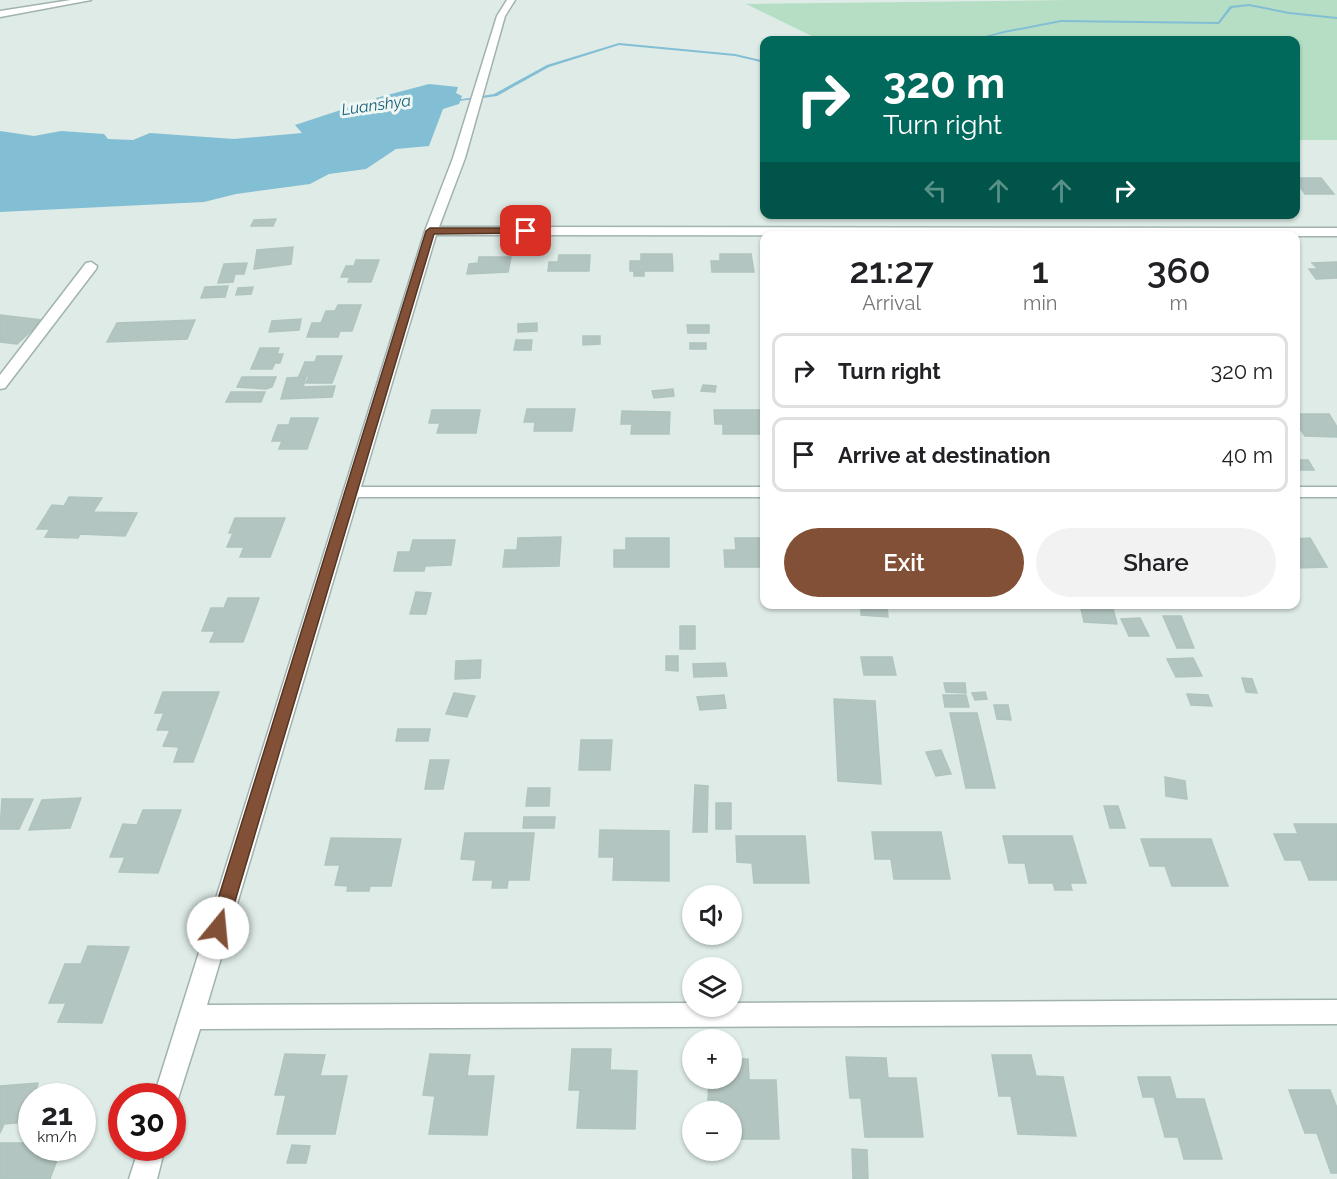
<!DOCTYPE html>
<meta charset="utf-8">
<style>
:root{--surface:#fff;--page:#f2f2f2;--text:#202124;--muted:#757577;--line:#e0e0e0;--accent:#825036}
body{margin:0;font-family:Raleway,sans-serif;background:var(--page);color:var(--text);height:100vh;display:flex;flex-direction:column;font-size:22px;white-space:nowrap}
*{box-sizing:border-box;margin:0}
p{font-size:20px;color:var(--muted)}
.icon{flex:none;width:33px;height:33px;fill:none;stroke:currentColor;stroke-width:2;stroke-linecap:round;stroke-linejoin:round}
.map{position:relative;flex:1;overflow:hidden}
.side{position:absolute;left:760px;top:231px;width:540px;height:378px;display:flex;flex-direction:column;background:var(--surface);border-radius:12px;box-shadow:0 2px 4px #0004}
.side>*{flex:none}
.banner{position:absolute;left:760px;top:36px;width:540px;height:183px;border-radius:12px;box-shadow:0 2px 4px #0004;background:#00695c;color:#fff;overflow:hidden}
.fabs{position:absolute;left:682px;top:885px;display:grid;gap:12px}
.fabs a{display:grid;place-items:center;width:60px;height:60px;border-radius:50%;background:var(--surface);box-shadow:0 2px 4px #0004;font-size:30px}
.speed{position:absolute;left:18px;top:1083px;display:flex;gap:12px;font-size:30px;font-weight:700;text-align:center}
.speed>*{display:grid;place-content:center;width:78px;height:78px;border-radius:50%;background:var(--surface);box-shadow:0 2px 4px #0004;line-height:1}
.speed small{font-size:15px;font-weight:400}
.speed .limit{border:9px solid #d22;background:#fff;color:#111}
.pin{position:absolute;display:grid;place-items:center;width:51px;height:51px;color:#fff;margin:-26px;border-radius:12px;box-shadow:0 3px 9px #0006}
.me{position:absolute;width:66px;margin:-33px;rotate:17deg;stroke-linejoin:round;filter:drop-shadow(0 0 4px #0008)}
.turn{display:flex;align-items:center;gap:21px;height:126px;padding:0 24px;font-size:27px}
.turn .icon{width:78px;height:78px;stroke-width:2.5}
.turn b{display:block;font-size:42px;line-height:51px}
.lanes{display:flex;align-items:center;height:57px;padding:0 24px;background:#0003;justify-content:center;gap:30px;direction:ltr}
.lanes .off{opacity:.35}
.eta{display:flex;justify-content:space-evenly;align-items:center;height:102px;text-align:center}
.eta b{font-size:36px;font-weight:600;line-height:42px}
.button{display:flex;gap:12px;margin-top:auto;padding:12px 24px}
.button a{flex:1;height:69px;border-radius:36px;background:var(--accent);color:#fff;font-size:24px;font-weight:600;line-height:69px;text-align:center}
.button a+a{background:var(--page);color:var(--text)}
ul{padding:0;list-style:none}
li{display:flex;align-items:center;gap:18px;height:75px;margin:0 12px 9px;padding:0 12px;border:3px solid var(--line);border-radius:12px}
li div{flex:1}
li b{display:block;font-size:22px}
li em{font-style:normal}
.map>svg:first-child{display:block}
</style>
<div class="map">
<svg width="1337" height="1179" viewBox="0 0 1337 1179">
<rect width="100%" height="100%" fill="#deebe6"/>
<path fill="#b5dec4" d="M1070 0H1337V140H1296V40H820L746 4Z"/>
<path fill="#82bed4" d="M429 84 458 87 456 93 462 96 459 104 443 109 429 146 396 149 366 169 329 174 310 184 236 194 204 202 0 212V131L34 136 61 131 104 134 108 139 133 140 150 133 234 139 302 133 295 125 350 107 368 111 380 106 376 98Z"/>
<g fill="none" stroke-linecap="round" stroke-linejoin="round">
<path fill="#82bed4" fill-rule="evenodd" d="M1249 4 1289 12 1337 17V19L1289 14 1249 6 1232 8 1219 24 1061 22 1004 33 976 40H971L1004 31 1061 20 1218 22 1230 6Z
M619 43 735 54 765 61V63L735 56 619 45 549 67 497 96 452 102 450 101 494 94 547 65Z"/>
</g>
<path fill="#b3c5c0" stroke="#b0c4be" stroke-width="1.5" d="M1296 178H1321L1334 194H1305L1301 188H1296Z
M276 219 273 226H251L254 220Z
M293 247 291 264 254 269 257 250Z
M641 254H672L673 271H644V276H634V271H630V261H641Z
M720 254H751L754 272H712L711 261H720Z
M559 255H590L589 271H548L549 262H558Z
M479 257H511L508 272 467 274 469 264 478 263Z
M356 260H379L371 282H348L350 277H341L346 266H354Z
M1337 262V278L1316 279 1309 269H1318L1312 263Z
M247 263 244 274H235L233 282 218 283 224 264Z
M228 286 225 297 201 298 205 287Z
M253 287 251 294 236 295 238 288Z
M338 305H361L352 331H340L338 337H307L312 323H321L326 311H335Z
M0 316V315L43 320 17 344 0 342Z
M301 319 299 330 269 332 272 321Z
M195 320 187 339 107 342 117 323Z
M537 323V331L518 332V324Z
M687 325H709V333H688Z
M583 336H600V344L583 345Z
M516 340H532L531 350H514Z
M690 343H706V349H690Z
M260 348H279L277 354H283L280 363H275L272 369H251Z
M317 356H342L332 383H306L309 376H299L305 362H315Z
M242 377H276L272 387 266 389 237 387Z
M306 377 303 387 335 386 332 397 281 399 287 378Z
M703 385 716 386 715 392 701 391Z
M673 389 674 396 654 398 652 391Z
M231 392H265L261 402H226Z
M527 409H575L572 431H534L535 422H524Z
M432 410H480L476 433H437L440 423H429Z
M714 410H760L762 434H723V424H715Z
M622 411 670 412 669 434H631L632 424H621Z
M1296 414H1329L1337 427V437L1305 436 1299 427H1296Z
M291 418H318L307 449H279L282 441H272L278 425H289Z
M1296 460H1308L1314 470H1301Z
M69 497 102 498 93 512 137 513 125 536 80 534 78 538 45 537 50 529H37L52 505 64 506Z
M235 518H285L270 557H240L244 547H227L233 533H229Z
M561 537 559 566 503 567 505 550H517L518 538Z
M626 538H669V567H614V550H626Z
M735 538H765V567H725L724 550H736Z
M1310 538 1327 567 1296 568V539Z
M413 540H455L451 565 425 566 424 571H394L398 552H410Z
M416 592 431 593 426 614H410Z
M228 598H259L243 642H210L215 631H202L211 608H224Z
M1080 604 1112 605 1117 624 1084 622Z
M861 606 887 607 888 617 861 615Z
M1163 616H1181L1194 648H1177Z
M1140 618 1149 636H1129L1121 619Z
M680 626H695V649H680Z
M666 656H678V671L666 670Z
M861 657H892L896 675H864Z
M1193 658 1202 676 1176 677 1167 659Z
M481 660 480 678 455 679 456 661Z
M725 663 727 676 694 677 693 664Z
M1242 678 1252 679 1257 693 1246 692Z
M944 683H965L966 693 946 692Z
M163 692H219L193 762H174L179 747 163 746 170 730H157L164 713H155Z
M985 692 987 699 975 700 972 693Z
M454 693 475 696 467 717 446 714Z
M1187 694 1208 695 1212 706 1191 705Z
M724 695 726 708 700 710 697 697Z
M943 695H966L969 707H945Z
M834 699 875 701 881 784 838 781Z
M994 705H1008L1011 720 997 719Z
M950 713H977L995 788H966Z
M398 729H430L428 741H396Z
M581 740H612L610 770H579Z
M941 750 951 774 936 776 926 752Z
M430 760H449L443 789H425Z
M1165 777 1185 781 1187 799 1166 796Z
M695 785 708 786 707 832H693Z
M528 788H550L549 806H526Z
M81 798 70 828 29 830 42 800Z
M2 799H33L19 829H0Z
M716 803H731V829H716Z
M1104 806H1118L1125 828H1110Z
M143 810H181L158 873 119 872 125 857H110L123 824 137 825Z
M524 817H555L554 828H523Z
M1294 824H1337V880H1309L1301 860H1285L1274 834H1298Z
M600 830 669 831V881L613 880 614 857H599Z
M872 832H941L950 879H894L891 859H875Z
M465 833H534L529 880H508L507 888H492L493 880H473L476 860 461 859Z
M736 836H805L809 883H754L752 863 737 862Z
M1003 836H1072L1086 883H1070L1072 890H1055L1053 883H1029L1025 863H1009Z
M331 838 401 839 391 886H370L369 891H347L348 886 335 885 340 865H325Z
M1141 839H1211L1228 886H1172L1165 866H1150Z
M88 946 129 947 102 1023 58 1022 66 1003H49L65 964H81Z
M572 1049H611L610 1070 637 1071 635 1129 577 1128 580 1090H569Z
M285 1054 325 1055 320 1076H347L335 1134H277L286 1095H275Z
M430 1054 470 1055 467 1076H494L487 1135 429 1134 435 1096 423 1095Z
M992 1055H1031L1036 1076 1063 1077 1076 1136 1018 1134 1011 1096H999Z
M846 1057 886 1058 888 1078H916L923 1137H865L861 1098H850Z
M732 1059H748L749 1080H776L779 1139H732V1112H720V1100H708L709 1078H732Z
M1138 1077H1170L1176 1099H1204L1222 1159H1184L1178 1137H1165L1154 1097H1143Z
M38 1083 34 1096H32L26 1122 4 1124 0 1133V1086Z
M1289 1090H1330L1337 1108V1173H1331L1317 1133H1305Z
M0 1143H32V1148H35L33 1152H60L50 1179H0Z
M292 1145 310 1146 306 1163H287Z
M852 1149 867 1150 868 1179H853Z"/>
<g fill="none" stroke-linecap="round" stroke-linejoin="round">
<defs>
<path id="street" d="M71 0H91L0 17V11Z
M507 0H515L505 16 465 158 439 227 1337 228V236L436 235 361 487H765V497H358L207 1005 693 1003V1006H732V1003L1337 1000V1024L200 1029 176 1105 172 1107V1096H154L425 231 453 158 497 16Z
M91 262 97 266 96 269 5 388 0 389V375L86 263Z
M1296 487H1337V497H1296Z
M139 1148H165L157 1179H129Z"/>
</defs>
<use href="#street" stroke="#a1b3ae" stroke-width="3"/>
<use href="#street" fill="#fff" fill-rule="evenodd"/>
</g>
<path fill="#825036" stroke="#543423" stroke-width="1.5" d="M526 228 529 229V233L434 234 227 928 224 933 218 936 212 933 209 928 426 231 430 228Z"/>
<g text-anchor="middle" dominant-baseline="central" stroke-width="6" stroke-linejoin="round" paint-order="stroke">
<g font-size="16" font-style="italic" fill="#165e7a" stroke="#eef7f4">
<text transform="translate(376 105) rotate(-8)">Luanshya</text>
</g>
</g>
</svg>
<div class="fabs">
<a><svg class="icon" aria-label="sound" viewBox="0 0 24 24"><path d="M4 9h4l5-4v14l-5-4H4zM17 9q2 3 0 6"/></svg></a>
<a><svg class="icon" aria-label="layers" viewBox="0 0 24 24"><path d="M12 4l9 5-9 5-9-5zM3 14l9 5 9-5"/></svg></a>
<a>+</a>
<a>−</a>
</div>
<div class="speed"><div>21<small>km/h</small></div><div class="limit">30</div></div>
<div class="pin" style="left:526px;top:231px;background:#d93025"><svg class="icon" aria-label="arrive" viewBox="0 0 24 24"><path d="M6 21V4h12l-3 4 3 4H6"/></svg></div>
<svg class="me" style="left:218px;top:928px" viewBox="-20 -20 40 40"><circle r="19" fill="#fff"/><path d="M0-13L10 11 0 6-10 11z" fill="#825036"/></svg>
<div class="banner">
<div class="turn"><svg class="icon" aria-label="right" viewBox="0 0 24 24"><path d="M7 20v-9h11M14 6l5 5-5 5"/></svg><div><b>320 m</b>Turn right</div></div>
<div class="lanes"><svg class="icon off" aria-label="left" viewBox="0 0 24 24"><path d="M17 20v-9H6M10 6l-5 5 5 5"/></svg><svg class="icon off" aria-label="ahead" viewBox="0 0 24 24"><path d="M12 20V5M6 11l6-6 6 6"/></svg><svg class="icon off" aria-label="ahead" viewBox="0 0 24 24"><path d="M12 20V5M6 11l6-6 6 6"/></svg><svg class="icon" aria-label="right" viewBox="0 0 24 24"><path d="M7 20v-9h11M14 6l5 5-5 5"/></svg></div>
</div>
<section class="side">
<div class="eta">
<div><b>21:27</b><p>Arrival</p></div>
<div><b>1</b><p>min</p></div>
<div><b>360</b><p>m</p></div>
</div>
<ul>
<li><svg class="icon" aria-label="right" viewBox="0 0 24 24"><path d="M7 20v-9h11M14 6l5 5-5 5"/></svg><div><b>Turn right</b></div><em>320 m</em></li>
<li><svg class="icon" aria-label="arrive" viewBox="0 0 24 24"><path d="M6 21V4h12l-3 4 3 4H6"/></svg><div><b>Arrive at destination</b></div><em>40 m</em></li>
</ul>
<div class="button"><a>Exit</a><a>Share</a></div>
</section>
</div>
